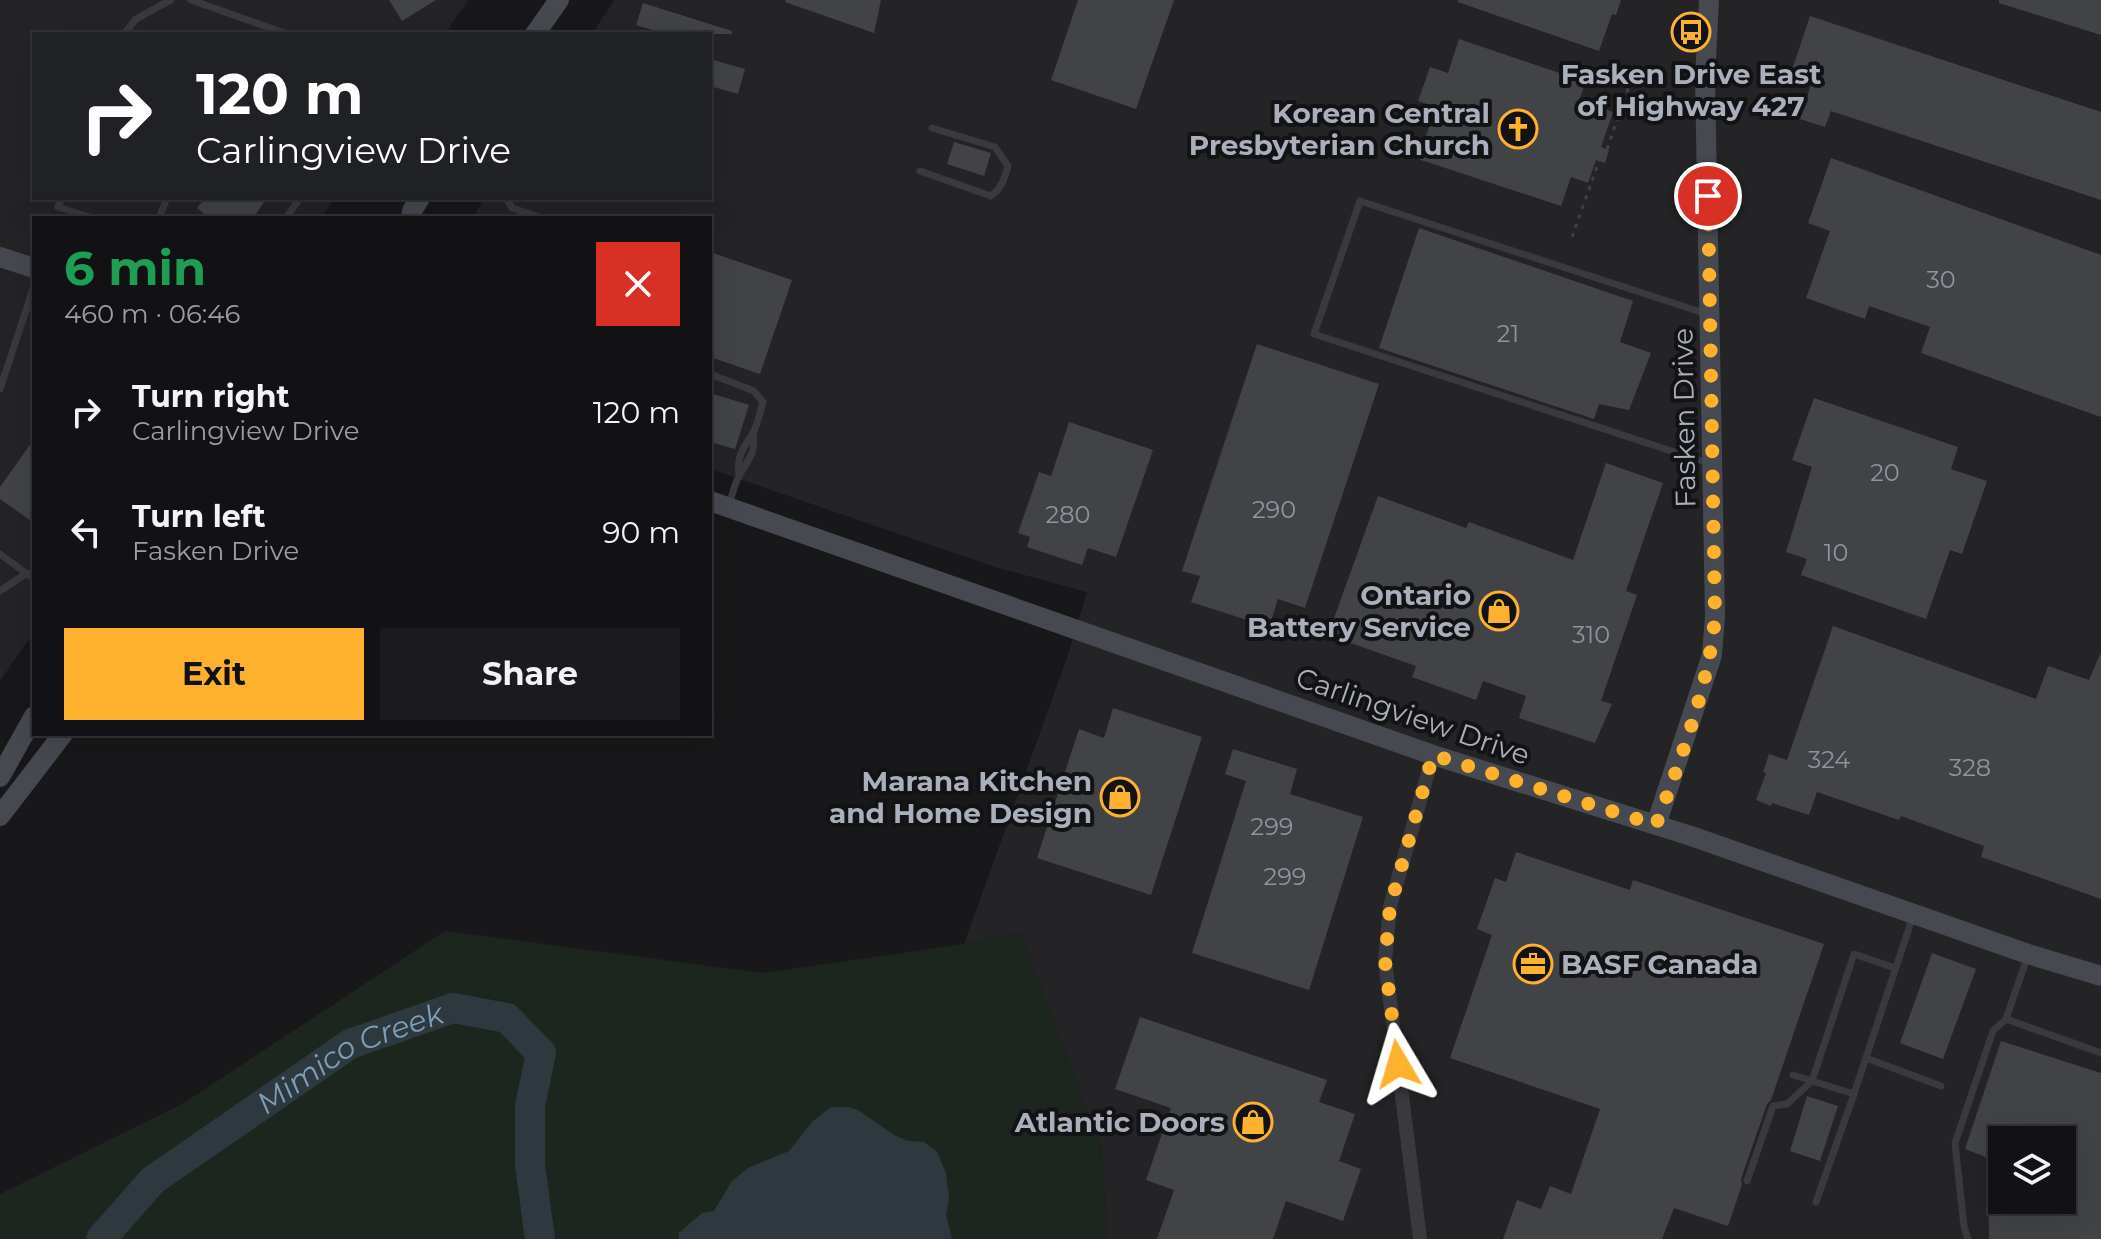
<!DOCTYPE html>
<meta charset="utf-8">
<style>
:root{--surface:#121214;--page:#1b1b1d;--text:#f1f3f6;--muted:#9c9ea0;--line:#313234;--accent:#feb12c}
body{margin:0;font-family:Montserrat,sans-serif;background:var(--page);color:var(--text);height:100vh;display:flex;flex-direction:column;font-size:30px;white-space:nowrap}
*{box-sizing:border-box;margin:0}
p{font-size:26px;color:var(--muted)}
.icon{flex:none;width:44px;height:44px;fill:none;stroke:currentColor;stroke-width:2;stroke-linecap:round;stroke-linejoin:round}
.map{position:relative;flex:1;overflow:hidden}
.details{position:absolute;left:32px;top:216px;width:680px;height:520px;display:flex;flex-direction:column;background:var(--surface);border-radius:0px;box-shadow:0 8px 32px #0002,0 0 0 2px var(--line)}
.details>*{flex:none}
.top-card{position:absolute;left:32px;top:32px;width:680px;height:168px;border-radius:0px;box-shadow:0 8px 32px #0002,0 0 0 2px var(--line);background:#202124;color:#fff;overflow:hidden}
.controls{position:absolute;left:1988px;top:1126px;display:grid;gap:16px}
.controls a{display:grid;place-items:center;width:88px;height:88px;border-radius:0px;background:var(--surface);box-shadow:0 8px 32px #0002,0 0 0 2px var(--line);font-size:40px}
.pin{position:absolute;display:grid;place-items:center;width:68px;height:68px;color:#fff;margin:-34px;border:4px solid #fff;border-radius:50%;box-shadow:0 2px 8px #0007}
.me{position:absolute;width:88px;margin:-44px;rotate:353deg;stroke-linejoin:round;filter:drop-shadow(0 0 6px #0008)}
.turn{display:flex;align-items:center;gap:28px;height:168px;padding:0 32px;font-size:36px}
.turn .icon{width:104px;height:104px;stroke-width:2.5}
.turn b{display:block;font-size:56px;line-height:68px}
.round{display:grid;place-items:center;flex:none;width:84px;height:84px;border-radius:0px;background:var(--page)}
.headline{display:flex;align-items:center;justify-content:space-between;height:136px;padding:0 32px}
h1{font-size:48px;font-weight:700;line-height:60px;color:#1e9e55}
.primary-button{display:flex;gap:16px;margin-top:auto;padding:16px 32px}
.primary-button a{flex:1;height:92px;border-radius:0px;background:var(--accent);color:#111;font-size:32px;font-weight:700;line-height:92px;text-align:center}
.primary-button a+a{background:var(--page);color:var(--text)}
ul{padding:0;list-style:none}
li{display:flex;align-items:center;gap:24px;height:120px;padding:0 32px}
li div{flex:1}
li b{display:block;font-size:30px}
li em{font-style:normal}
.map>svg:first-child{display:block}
</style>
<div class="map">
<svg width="2101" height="1239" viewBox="0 0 2101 1239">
<rect width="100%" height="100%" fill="#18181a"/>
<path fill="#242427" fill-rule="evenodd" d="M0 0H468L445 34H34V198H335L321 218H34V632L0 681Z
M614 0H2101V1239H1108L1101 1147 1020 932 964 944 1068 655 1087 592 995 567 710 469V218H472L485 198H710V34H592ZM2002 1140H2062V1200H2002Z"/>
<path fill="#1d261e" d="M445 931 762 973 964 944 1020 932 1101 1147 1108 1239H0V1194L184 1103Z"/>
<path fill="#2d383f" d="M831 1107H848L858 1110 894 1135 908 1141 924 1142 937 1152 946 1173 949 1198 946 1215 952 1239H679V1233L702 1213 714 1211 732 1181 748 1168 789 1151 813 1121Z"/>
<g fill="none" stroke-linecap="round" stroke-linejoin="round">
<path stroke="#2d383f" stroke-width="30" id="s1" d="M101 1239 153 1180 350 1044 453 1008 507 1018 541 1053 530 1106V1165L540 1239"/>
</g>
<path fill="#424347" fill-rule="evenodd" d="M389 0H436L402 21Z
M786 0H881L874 33 785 2Z
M1078 0H1174L1136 109 1051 80Z
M1458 0H1621L1616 15 1612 14 1599 51 1458 2Z
M1999 0H2101V35L1999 3Z
M643 3 732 31V34H666L636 25Z
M1810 16 2101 112V200L1831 111 1825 127 1800 119 1813 78 1792 70Z
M1459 39 1586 82 1579 100 1613 112 1601 147 1609 150 1605 163 1596 160 1588 183 1571 177 1561 206 1418 159 1436 107 1418 101 1430 67 1448 73Z
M710 59 745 69 738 94 710 86Z
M954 142 991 153 984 176 947 164Z
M1831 158 2101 255V417L1921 353 1930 327 1869 306 1865 319 1806 298 1830 231 1808 223Z
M205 198H267L253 218H201L203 213 197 208Z
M1419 228 1633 301 1620 342 1651 353 1629 410 1599 404 1594 419 1379 348Z
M710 252 792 280 760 374 710 357Z
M1257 344 1379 384 1305 608 1278 599 1269 627 1191 602 1200 576 1182 571Z
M710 393 749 405 735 449 710 442Z
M1814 398 1958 447 1951 469 1987 481 1962 554 1950 550 1926 619 1801 575 1807 559 1786 552 1812 467 1792 460Z
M1069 422 1153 450 1116 557 1088 548 1082 565 1027 547 1030 537 1018 533 1039 472 1051 476Z
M34 439V523L0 499V487Z
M1606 463 1663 483 1626 591 1637 595 1601 701 1612 704 1595 743 1519 718 1526 696 1483 681 1476 700 1412 677 1416 666 1328 635 1378 496 1466 528 1469 522 1573 560Z
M1833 626 2036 699 2048 666 2089 680 2101 652V899L1981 857 1984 846 1901 816 1899 820 1817 792 1809 815 1772 803 1771 806 1756 800 1766 773 1763 772 1769 754 1787 760Z
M1113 708 1202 737 1151 895 1037 858 1079 729 1104 738Z
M1233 749 1297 769 1290 794 1363 817 1309 990 1192 953 1246 781 1225 774Z
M1516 852 1630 890 1633 880 1824 944 1771 1100 1767 1104 1741 1179 1742 1185 1728 1226 1674 1208 1662 1239H1503L1517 1200 1541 1209 1550 1186 1571 1194 1600 1109 1450 1058 1492 935 1477 929 1495 878 1506 882Z
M1932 953 1976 969 1943 1059 1900 1043Z
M1140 1017 1327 1080 1319 1102 1355 1114 1339 1161 1361 1169 1343 1221 1286 1201 1273 1239H1157L1174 1190 1146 1180 1171 1108 1115 1089Z
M2001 1041 2101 1073V1239H1989L1988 1158 1965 1149ZM2002 1140H2062V1200H2002Z
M1807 1096 1838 1106 1820 1161 1790 1151Z"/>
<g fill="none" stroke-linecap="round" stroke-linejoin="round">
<path stroke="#3e4146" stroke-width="3" stroke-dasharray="4 6" stroke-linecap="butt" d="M1607 149 1634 72
M1572 237 1599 161"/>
<path stroke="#383a3f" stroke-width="7" d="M191 0 287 34
M124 34 136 19 171 0
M920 171 991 196C1002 188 1004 179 1008 166L995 147 932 128
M62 198 58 207 93 218
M506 198 512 208 542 218
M159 218 167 198
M286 218 300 198
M1707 314 1360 201 1314 334 1711 464
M710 374 754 391 763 402C760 412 758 424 753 433 744 447 736 456 739 474
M0 389 34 286
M729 504C732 496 734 486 738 478 746 461 757 455 753 433
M0 554 34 579
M0 591 27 573
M2006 1019 2101 1053
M1866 1058 1941 1086
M1793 1075 1854 1094 1913 916
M1747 1181 1773 1106 1787 1104 1812 1081 1854 954 1895 968
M1816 1202 1854 1094
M1968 1239 1964 1226 1955 1143 1993 1031 2006 1019 2027 958"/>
<path stroke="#383a3f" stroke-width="14" d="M1420 1239 1385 961 1390 907 1433 755"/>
<path stroke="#464950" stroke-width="20" d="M535 34 559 0
M411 218 412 211 420 198
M0 257 34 268
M710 501 1433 755 1691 836 2028 954 2101 976
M0 777 34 716
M0 816 63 734
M1656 825 1712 655 1715 616 1705 79 1709 0"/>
</g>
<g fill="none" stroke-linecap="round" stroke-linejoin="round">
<path stroke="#feb12c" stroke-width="14" stroke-dasharray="0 25.2" d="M1398 1064 1385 961 1390 907 1433 755 1656 825C1680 762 1710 682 1715 616L1708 196"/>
</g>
<defs>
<symbol id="bus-ring" viewBox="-11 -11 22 22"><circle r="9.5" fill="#131315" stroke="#feb12c" stroke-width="1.5"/><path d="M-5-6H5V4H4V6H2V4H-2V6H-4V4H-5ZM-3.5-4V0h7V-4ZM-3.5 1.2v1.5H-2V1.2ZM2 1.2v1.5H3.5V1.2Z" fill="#feb12c"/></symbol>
<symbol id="church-ring" viewBox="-11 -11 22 22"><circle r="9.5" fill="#131315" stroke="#feb12c" stroke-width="1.5"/><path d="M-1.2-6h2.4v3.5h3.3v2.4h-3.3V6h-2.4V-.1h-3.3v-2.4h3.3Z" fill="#feb12c"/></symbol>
<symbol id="shop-ring" viewBox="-11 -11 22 22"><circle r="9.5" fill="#131315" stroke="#feb12c" stroke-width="1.5"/><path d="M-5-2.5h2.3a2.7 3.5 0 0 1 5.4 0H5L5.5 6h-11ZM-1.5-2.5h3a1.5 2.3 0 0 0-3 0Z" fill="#feb12c"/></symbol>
<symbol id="office-ring" viewBox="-11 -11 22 22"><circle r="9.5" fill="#131315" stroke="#feb12c" stroke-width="1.5"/><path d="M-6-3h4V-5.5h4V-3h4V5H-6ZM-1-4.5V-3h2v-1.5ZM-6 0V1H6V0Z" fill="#feb12c"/></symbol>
</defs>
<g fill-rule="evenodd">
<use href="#bus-ring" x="1669" y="10" width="44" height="44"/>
<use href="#church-ring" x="1496" y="107" width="44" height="44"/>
<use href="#shop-ring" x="1477" y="589" width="44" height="44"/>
<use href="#shop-ring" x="1098" y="775" width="44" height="44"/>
<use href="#office-ring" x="1511" y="942" width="44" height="44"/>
<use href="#shop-ring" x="1231" y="1100" width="44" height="44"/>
</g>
<g text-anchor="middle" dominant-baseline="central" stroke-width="8" stroke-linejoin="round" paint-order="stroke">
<g font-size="24" fill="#8f949e">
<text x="1941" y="279">30</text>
<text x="1508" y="333">21</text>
<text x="1885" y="472">20</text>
<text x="1274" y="509">290</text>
<text x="1068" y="514">280</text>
<text x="1836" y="552">10</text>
<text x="1591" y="634">310</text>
<text x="1829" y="759">324</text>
<text x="1970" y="767">328</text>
<text x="1272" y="826">299</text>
<text x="1285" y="876">299</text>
</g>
<g font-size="28" font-weight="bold" fill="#a9afbb" stroke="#131315" text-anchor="end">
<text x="1691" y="74" text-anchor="middle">Fasken Drive East<tspan x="1691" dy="32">of Highway 427</tspan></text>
<text x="1490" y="113">Korean Central<tspan x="1490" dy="32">Presbyterian Church</tspan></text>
<text x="1471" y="595">Ontario<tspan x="1471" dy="32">Battery Service</tspan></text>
<text x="1092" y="781">Marana Kitchen<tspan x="1092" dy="32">and Home Design</tspan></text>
<text x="1561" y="964" text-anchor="start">BASF Canada</text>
<text x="1225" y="1122">Atlantic Doors</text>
</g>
<g font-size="28" fill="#a9afbb" stroke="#131315">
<text transform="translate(1684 418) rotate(-91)">Fasken Drive</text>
<text transform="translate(1413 716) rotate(19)">Carlingview Drive</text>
</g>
<g font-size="30" font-style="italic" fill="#7e9eb8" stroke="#131315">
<text stroke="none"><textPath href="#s1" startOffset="312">Mimico Creek</textPath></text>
</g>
</g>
</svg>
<div class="controls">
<a><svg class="icon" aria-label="layers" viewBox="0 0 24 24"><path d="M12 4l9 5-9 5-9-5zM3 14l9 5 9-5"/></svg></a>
</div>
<div class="pin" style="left:1708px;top:196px;background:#d93025"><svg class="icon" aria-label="arrive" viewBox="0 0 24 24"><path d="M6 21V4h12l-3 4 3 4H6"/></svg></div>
<svg class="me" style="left:1398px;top:1064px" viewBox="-20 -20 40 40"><path d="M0-17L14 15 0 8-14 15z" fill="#feb12c" stroke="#fff" stroke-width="4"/></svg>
<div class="top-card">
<div class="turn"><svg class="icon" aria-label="right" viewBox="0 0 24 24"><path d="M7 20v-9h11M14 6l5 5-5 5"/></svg><div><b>120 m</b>Carlingview Drive</div></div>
</div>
<section class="details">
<div class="headline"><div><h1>6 min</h1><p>460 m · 06:46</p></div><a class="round" style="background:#d93025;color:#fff"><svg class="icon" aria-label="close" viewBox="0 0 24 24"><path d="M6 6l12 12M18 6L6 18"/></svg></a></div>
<ul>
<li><svg class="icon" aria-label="right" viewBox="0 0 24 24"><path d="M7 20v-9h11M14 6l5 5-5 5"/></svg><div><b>Turn right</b><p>Carlingview Drive</p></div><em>120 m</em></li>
<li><svg class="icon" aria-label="left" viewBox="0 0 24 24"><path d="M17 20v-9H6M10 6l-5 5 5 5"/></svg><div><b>Turn left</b><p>Fasken Drive</p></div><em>90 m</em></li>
</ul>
<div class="primary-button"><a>Exit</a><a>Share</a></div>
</section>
</div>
